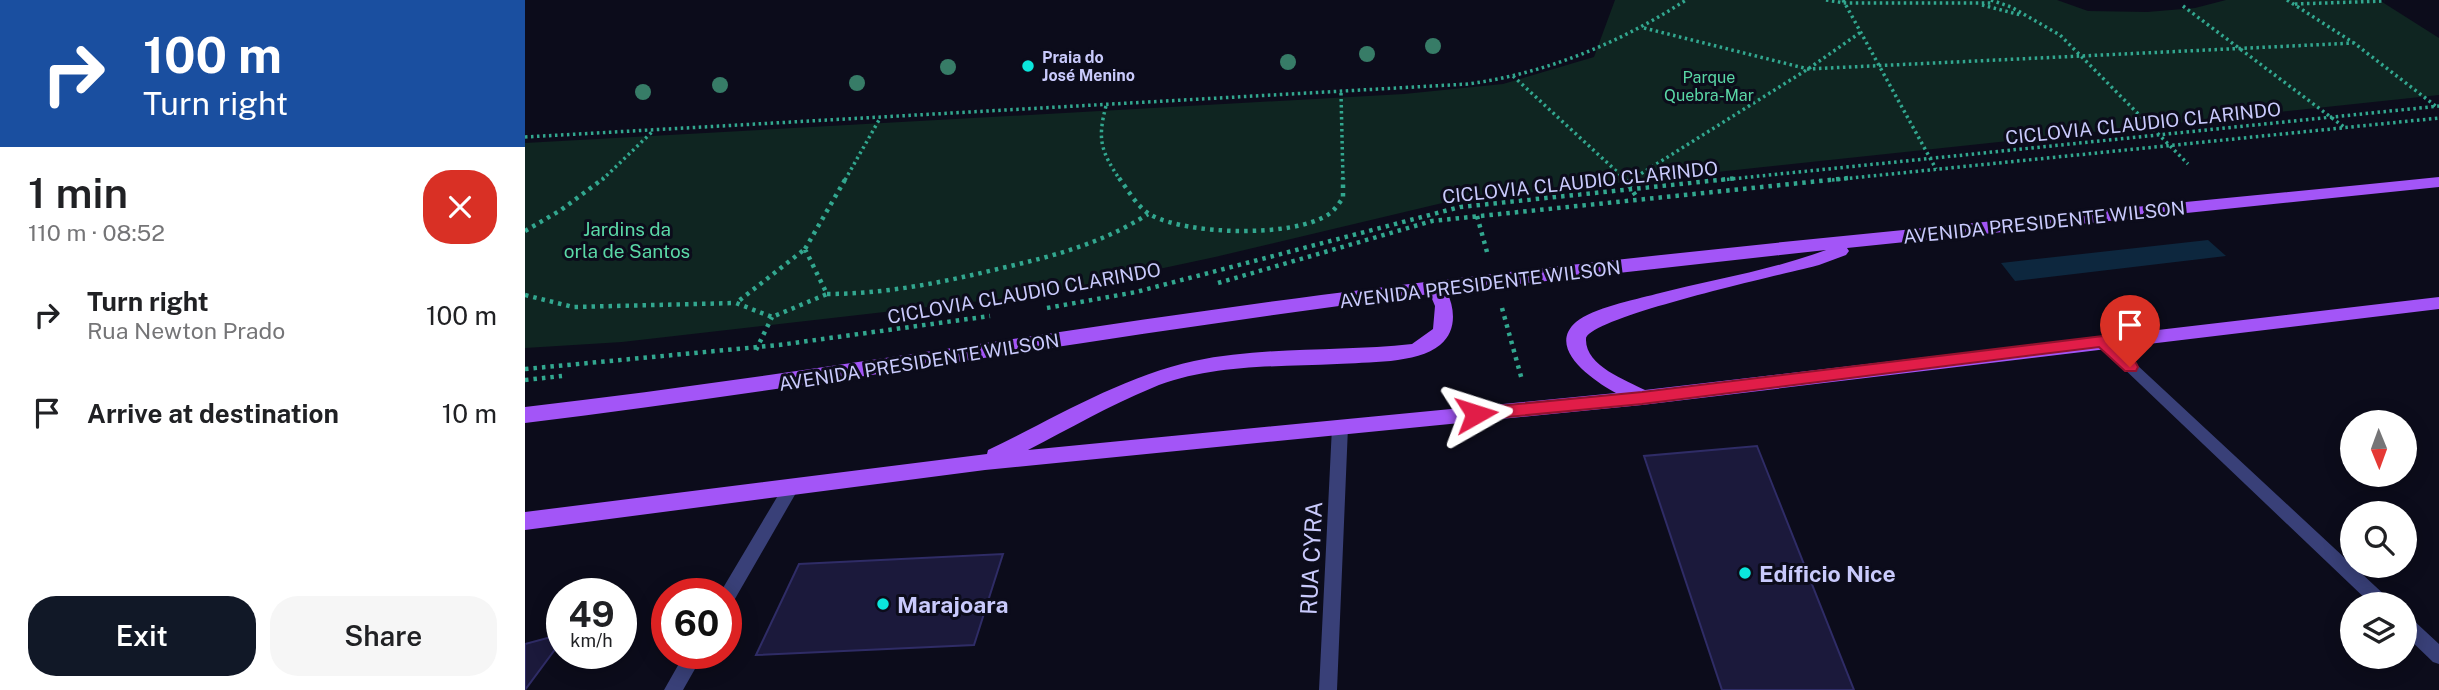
<!DOCTYPE html>
<meta charset="utf-8">
<style>
:root{--surface:#fff;--page:#f6f6f6;--text:#202124;--muted:#757577;--accent:#111827}
body{margin:0;font-family:"Public Sans",sans-serif;background:var(--page);color:var(--text);height:100vh;display:flex;flex-direction:column;font-size:26px;white-space:nowrap}
*{box-sizing:border-box;margin:0}
p{font-size:23px;color:var(--muted)}
.icon{flex:none;width:38px;height:38px;fill:none;stroke:currentColor;stroke-width:2;stroke-linecap:round;stroke-linejoin:round}
.map{position:relative;flex:1;overflow:hidden}
.details{display:flex;flex-direction:column;background:var(--surface);width:525px}
.details>*{flex:none}
.banner{background:#1a4fa0;color:#fff;overflow:hidden}
.needle{width:46px;rotate:179deg}
.fabs{position:absolute;left:1815px;top:410px;display:grid;gap:14px}
.fabs a{display:grid;place-items:center;width:77px;height:77px;border-radius:50%;background:var(--surface);box-shadow:0 4px 18px #0003;font-size:35px}
.speed{position:absolute;left:21px;top:578px;display:flex;gap:14px;font-size:35px;font-weight:700;text-align:center}
.speed>*{display:grid;place-content:center;width:91px;height:91px;border-radius:50%;background:var(--surface);box-shadow:0 4px 18px #0003;line-height:1}
.speed small{font-size:18px;font-weight:400}
.speed .limit{border:10px solid #d22;background:#fff;color:#111}
.pin{position:absolute;display:grid;place-items:center;width:60px;height:60px;color:#fff;margin:-72px -30px;border-radius:50% 50% 50% 0;rotate:-45deg;box-shadow:0 0 7px #0007}
.pin .icon{rotate:45deg}
.me{position:absolute;width:77px;margin:-38px;rotate:84deg;stroke-linejoin:round;filter:drop-shadow(0 0 5px #0008)}
.turn{display:flex;align-items:center;gap:24px;height:147px;padding:0 28px;font-size:32px}
.turn .icon{width:91px;height:91px;stroke-width:2.5}
.turn b{display:block;font-size:49px;line-height:60px}
.round{display:grid;place-items:center;flex:none;width:74px;height:74px;border-radius:28px;background:var(--page)}
.head{display:flex;align-items:center;justify-content:space-between;height:119px;padding:0 28px}
h1{font-size:42px;font-weight:600;line-height:52px}
.primary-button{display:flex;gap:14px;margin-top:auto;padding:14px 28px}
.primary-button a{flex:1;height:80px;border-radius:28px;background:var(--accent);color:#fff;font-size:28px;font-weight:600;line-height:80px;text-align:center}
.primary-button a+a{background:var(--page);color:var(--text)}
ul{padding:0;list-style:none}
li{display:flex;align-items:center;gap:21px;height:98px;padding:0 28px}
li div{flex:1}
li b{display:block;font-size:26px}
li em{font-style:normal}
main{display:flex;flex:1;min-height:0}
.map>svg:first-child{display:block}
</style>
<main>
<section class="details">
<div class="banner">
<div class="turn"><svg class="icon" aria-label="right" viewBox="0 0 24 24"><path d="M7 20v-9h11M14 6l5 5-5 5"/></svg><div><b>100 m</b>Turn right</div></div>
</div>
<div class="head"><div><h1>1 min</h1><p>110 m · 08:52</p></div><a class="round" style="background:#d93025;color:#fff"><svg class="icon" aria-label="close" viewBox="0 0 24 24"><path d="M6 6l12 12M18 6L6 18"/></svg></a></div>
<ul>
<li><svg class="icon" aria-label="right" viewBox="0 0 24 24"><path d="M7 20v-9h11M14 6l5 5-5 5"/></svg><div><b>Turn right</b><p>Rua Newton Prado</p></div><em>100 m</em></li>
<li><svg class="icon" aria-label="arrive" viewBox="0 0 24 24"><path d="M6 21V4h12l-3 4 3 4H6"/></svg><div><b>Arrive at destination</b></div><em>10 m</em></li>
</ul>
<div class="primary-button"><a>Exit</a><a>Share</a></div>
</section>
<div class="map">
<svg width="1914" height="690" viewBox="0 0 1914 690">
<rect width="100%" height="100%" fill="#0c0c1b"/>
<path fill="#0f2521" d="M1090 0H1532L1563 11 1622 12 1670 8 1701 0H1854L1914 38V95L930 200 690 257 517 294 97 342 0 348V143L879 94 978 84 1069 57Z"/>
<path fill="#0d273e" d="M1683 240 1701 256 1490 281 1476 263Z"/>
<path fill="#1b193b" stroke="#2f2c66" stroke-width="2" d="M1232 446 1329 690H1197L1119 456Z
M478 554 449 645 231 655 274 564Z
M37 634V640L0 690V644Z"/>
<g fill="none" stroke-linecap="round" stroke-linejoin="round">
<path stroke="#32a78f" stroke-width="3.5" stroke-dasharray="2.5 3.5" stroke-linecap="butt" d="M1301 0 1320 3H1468
M1318 0 1411 169
M1466 0 1486 7 1535 35 1663 164
M1762 0 1829 43 1912 107
M1770 4 1860 1
M1457 5 1496 15
M1658 6 1819 127
M1119 28 1283 69 1829 43
M988 76 1101 180
M816 93 818 180
M581 106C572 140 576 151 595 180
M0 137 943 84C1022 73 1095 43 1161 0
M77 180 128 131
M320 180 354 120
M1106 180 1283 69 1336 32
M1196 180 1914 106
M1307 180 1914 118"/>
<path stroke="#32a78f" stroke-width="4.5" stroke-dasharray="3.5 5" stroke-linecap="butt" d="M594 178C603 190 613 208 626 215 663 235 769 238 804 214 810 210 814 203 818 198V178
M1099 178 1113 199
M1103 182 1109 178
M952 216 962 252
M0 231 36 210 79 178
M280 249 321 178
M280 249 302 294 247 317 211 303Z
M693 283 907 221 1324 178
M302 294C362 294 419 282 477 268 529 256 578 243 623 214
M0 295 48 307 211 303
M522 308 611 292 935 207 1213 178
M977 308 997 380
M231 350 247 317
M0 369 254 345 465 316
M0 380 37 376"/>
<path fill="#394078" fill-rule="evenodd" d="M1578 336 1583 338 1864 599 1867 604H1846L1573 344 1571 341Z
M815 421 820 423 823 427 812 690H794L807 427 810 423Z
M267 480 273 482 275 486 207 604 201 606V593H195L261 482Z
M1880 616 1886 618 1914 644V664L1908 662 1880 635Z
M160 653H179L158 690H139Z"/>
<path fill="#a355f7" fill-rule="evenodd" d="M1914 177V187L1322 248 1324 251 1321 255 1294 265C1265 273 1062 317 1061 339 1060 366 1101 380 1120 390L1914 297V309L1117 405 460 470 0 530V512L462 454 463 450C530 418 596 377 669 361 740 346 815 352 887 344L908 329 910 306 905 294C602 332 302 386 0 423V407C266 376 530 330 796 295 1168 247 1541 215 1914 177ZM1301 250C1247 270 1187 280 1131 294 1109 300 1068 308 1051 322 1020 349 1071 382 1091 393L503 450C544 429 585 405 627 388 684 364 751 367 812 364 841 362 892 364 915 345 932 331 930 309 922 292Z"/>
</g>
<g fill="#377c67">
<circle cx="908" cy="46" r="8"/>
<circle cx="842" cy="54" r="8"/>
<circle cx="763" cy="62" r="8"/>
<circle cx="423" cy="67" r="8"/>
<circle cx="332" cy="83" r="8"/>
<circle cx="195" cy="85" r="8"/>
<circle cx="118" cy="92" r="8"/>
</g>
<path fill="#e11d48" stroke="#92132f" stroke-width="2" d="M1578 336 1583 337 1611 363 1613 367 1611 371H1600L1574 347 1117 404 951 420 942 414 951 408 1117 392Z"/>
<g fill="#0be6dc" stroke="#0c0c1b" stroke-width="2.5">
<circle cx="503" cy="66" r="7"/>
<circle cx="1220" cy="573" r="7"/>
<circle cx="358" cy="604" r="7"/>
</g>
<g text-anchor="middle" dominant-baseline="central" stroke-width="6" stroke-linejoin="round" paint-order="stroke">
<g font-size="16" font-weight="bold" fill="#c9cafc" stroke="#0c0c1b" text-anchor="start">
<text x="517" y="57">Praia do<tspan x="517" dy="18">José Menino</tspan></text>
</g>
<g font-size="16" fill="#5ad7a6" stroke="#0c0c1b">
<text x="1184" y="77">Parque<tspan x="1184" dy="18">Quebra-Mar</tspan></text>
</g>
<g font-size="19" fill="#c9cafc" stroke="#0c0c1b">
<text transform="translate(1618 123) rotate(-6)">CICLOVIA CLAUDIO CLARINDO</text>
<text transform="translate(1055 182) rotate(-6)">CICLOVIA CLAUDIO CLARINDO</text>
<text transform="translate(1519 222) rotate(-6)">AVENIDA PRESIDENTE WILSON</text>
<text transform="translate(955 284) rotate(-7)">AVENIDA PRESIDENTE WILSON</text>
<text transform="translate(499 293) rotate(-10)">CICLOVIA CLAUDIO CLARINDO</text>
<text transform="translate(394 362) rotate(-9)">AVENIDA PRESIDENTE WILSON</text>
</g>
<g font-size="19" fill="#5ad7a6" stroke="#0c0c1b">
<text x="102" y="229">Jardins da<tspan x="102" dy="22">orla de Santos</tspan></text>
</g>
<g font-size="23" fill="#c9cafc" stroke="#0c0c1b">
<text transform="translate(786 558) rotate(-87)">RUA CYRA</text>
</g>
<g font-size="23" font-weight="bold" fill="#c9cafc" stroke="#0c0c1b" text-anchor="start">
<text x="1234" y="573">Edíficio Nice</text>
<text x="372" y="604">Marajoara</text>
</g>
</g>
</svg>
<div class="fabs">
<a><svg class="needle" viewBox="-14 -14 28 28"><path d="M0-13l5 13h-10z" fill="#e53935"/><path d="M0 13l5-13h-10z" fill="#757577"/></svg></a>
<a><svg class="icon" aria-label="search" viewBox="0 0 24 24"><circle cx="10" cy="10" r="6"/><path d="M15 15l6 6"/></svg></a>
<a><svg class="icon" aria-label="layers" viewBox="0 0 24 24"><path d="M12 4l9 5-9 5-9-5zM3 14l9 5 9-5"/></svg></a>
</div>
<div class="speed"><div>49<small>km/h</small></div><div class="limit">60</div></div>
<div class="pin" style="left:1605px;top:367px;background:#d93025"><svg class="icon" aria-label="arrive" viewBox="0 0 24 24"><path d="M6 21V4h12l-3 4 3 4H6"/></svg></div>
<svg class="me" style="left:951px;top:414px" viewBox="-20 -20 40 40"><path d="M0-17L14 15 0 8-14 15z" fill="#e11d48" stroke="#fff" stroke-width="4"/></svg>
</div>
</main>
